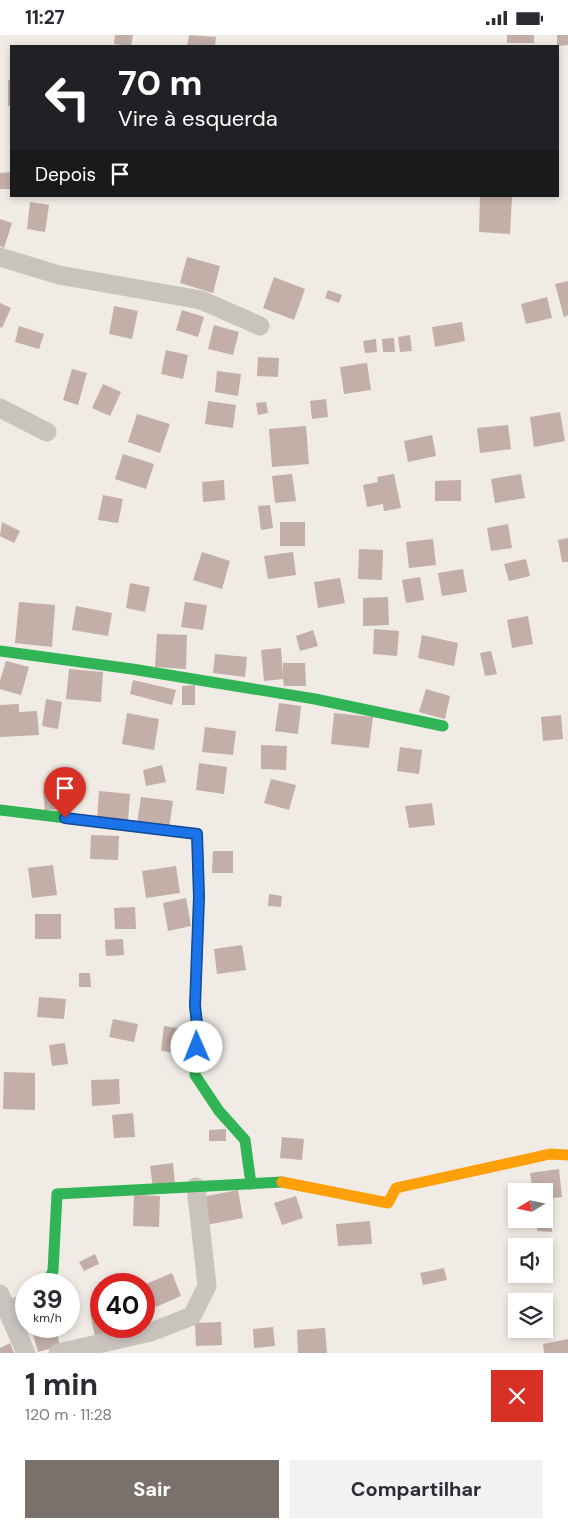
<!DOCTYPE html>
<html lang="pt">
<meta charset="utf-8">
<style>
:root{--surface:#fff;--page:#f2f2f3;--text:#2b2b33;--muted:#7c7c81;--accent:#7a716c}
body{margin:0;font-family:"DM Sans",sans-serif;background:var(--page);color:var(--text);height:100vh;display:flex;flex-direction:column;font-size:19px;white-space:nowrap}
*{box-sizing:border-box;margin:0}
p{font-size:16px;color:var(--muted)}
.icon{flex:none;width:28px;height:28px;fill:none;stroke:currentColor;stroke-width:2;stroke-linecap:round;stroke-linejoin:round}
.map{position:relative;height:1318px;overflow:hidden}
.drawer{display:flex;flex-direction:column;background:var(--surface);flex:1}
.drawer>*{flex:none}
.banner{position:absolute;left:10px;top:10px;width:549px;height:152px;border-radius:0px;box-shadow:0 2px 8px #0003;background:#202124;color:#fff;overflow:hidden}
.needle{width:32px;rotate:260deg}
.tools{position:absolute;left:508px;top:1148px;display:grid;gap:10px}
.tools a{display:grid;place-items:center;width:45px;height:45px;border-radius:0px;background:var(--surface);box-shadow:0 2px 8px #0003;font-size:25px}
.speed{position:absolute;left:15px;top:1238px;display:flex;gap:10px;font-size:25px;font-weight:700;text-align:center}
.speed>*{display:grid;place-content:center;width:65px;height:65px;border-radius:50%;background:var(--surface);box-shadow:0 2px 8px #0003;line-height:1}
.speed small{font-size:12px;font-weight:400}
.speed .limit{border:8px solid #d22;background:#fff;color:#111}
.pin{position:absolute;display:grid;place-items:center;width:42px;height:42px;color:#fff;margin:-51px -21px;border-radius:50% 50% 50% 0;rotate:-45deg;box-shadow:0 0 5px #0007}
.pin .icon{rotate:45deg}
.me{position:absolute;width:55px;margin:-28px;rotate:359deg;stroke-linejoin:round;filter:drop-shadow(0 0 4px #0008)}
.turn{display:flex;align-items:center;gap:18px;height:105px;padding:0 25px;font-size:22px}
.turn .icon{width:65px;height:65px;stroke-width:2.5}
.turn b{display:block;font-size:35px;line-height:42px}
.then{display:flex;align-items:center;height:48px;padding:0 25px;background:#0003;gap:10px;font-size:19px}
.round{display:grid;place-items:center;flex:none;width:52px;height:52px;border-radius:0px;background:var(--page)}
.headline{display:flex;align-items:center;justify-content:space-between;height:85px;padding:0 25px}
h1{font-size:30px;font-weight:700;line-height:38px}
.button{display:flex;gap:10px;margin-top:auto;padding:10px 25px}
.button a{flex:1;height:58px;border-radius:0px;background:var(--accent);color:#fff;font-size:20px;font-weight:700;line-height:58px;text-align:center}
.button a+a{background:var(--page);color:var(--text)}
.status{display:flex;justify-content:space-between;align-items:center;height:35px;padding:0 25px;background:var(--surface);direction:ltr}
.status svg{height:14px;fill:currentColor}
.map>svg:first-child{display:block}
</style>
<div class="status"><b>11:27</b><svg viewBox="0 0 49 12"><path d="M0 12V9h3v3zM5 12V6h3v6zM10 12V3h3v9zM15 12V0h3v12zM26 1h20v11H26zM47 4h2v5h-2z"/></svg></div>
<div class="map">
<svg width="568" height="1318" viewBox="0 0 568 1318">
<rect width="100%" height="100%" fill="#f0ebe5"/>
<path fill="#c3afa7" d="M115 0H133L131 11 114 9Z
M189 0 216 2 215 11H187Z
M507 0H534V8H507Z
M557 0H568V10L557 11Z
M8 45H11V71H8Z
M11 137V154H0V138Z
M480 161H512L510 199 479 197Z
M30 167 49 170 45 197 27 194Z
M0 184 12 188 4 213 0 211Z
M187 222 220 231 213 258 180 248Z
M274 242 305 254 294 285 263 273Z
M568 246V280L564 282 555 249Z
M328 255 342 260 339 268 325 263Z
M547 262 552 283 526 289 521 269Z
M0 268 11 273 2 293 0 292Z
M114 271 138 276 132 304 109 299Z
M182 275 204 282 198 302 176 295Z
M462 287 465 306 435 312 432 292Z
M214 290 239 297 233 320 208 314Z
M19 291 44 299 39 314 15 307Z
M410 300 412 316 400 317 398 302Z
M394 303 395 317H383L382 304Z
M376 304 377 317 365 318 363 306Z
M166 315 188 320 183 344 161 339Z
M258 322 279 323 278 342 257 341Z
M367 328 371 355 344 359 340 332Z
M72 334 87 338 78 370 63 365Z
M217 336 241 339 238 361 215 357Z
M103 349 121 357 110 381 92 373Z
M326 364 328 382 312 384 310 366Z
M208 366 236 370 233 393 205 389Z
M266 367 268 378 258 380 256 368Z
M560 377 565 406 534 412 530 382Z
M137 379 170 389 160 418 128 407Z
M508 390 511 414 480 418 477 393Z
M306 391 309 429 272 432 269 394Z
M432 400 436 421 408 427 404 406Z
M123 419 154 429 146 454 115 444Z
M292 439 296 466 275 468 272 441Z
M394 439 401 473 384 476 383 469 367 472 363 450 378 447 377 442Z
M521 439 525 463 495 468 491 444Z
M224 445 225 465 203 467 202 447Z
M461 445V466H435V446Z
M103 460 123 464 118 488 98 485Z
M270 470 273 493 261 495 258 471Z
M2 487 20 496 14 508 0 501Z
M280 487H305V511H280Z
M508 489 512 513 491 516 487 493Z
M568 503V527H562L558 505Z
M433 504 436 530 409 533 406 507Z
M359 514 383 515 382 545 358 544Z
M202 517 230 526 222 554 193 545Z
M293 517 296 540 268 544 264 521Z
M526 524 530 541 509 546 504 529Z
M463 534 467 557 442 561 438 538Z
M420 542 424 565 406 568 402 545Z
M340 543 345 568 318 573 314 547Z
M130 548 150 552 145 577 126 573Z
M388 562 389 590 363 591V563Z
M19 567 55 570 52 612 15 608Z
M185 567 207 570 203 595 181 592Z
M76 571 112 578 108 601 72 595Z
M528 581 533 609 512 613 507 585Z
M374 594 399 596 397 621 373 619Z
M313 595 318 611 300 616 296 601Z
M157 599 187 600 186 634 155 632Z
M422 600 458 608 454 631 418 623Z
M281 613 283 641V628H305L306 651H284L283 644 264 646 261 615Z
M491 616 497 639 485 641 480 618Z
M215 619 247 622 245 642 213 638Z
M6 626 29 632 21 660 0 654V646Z
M69 634 103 637 101 667 66 664Z
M133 645 176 655 172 670 130 659Z
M195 650V670H182V651Z
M426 654 450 661 445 684 419 677Z
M46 664 62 667 58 694 42 691Z
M279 668 301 671 298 699 275 696Z
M19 669V677L37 676 39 700 0 702V670Z
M127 678 159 684 154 715 122 709Z
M334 678 373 682 369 713 331 709Z
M561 680 563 704 543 706 541 682Z
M205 692 236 696 233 720 202 717Z
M261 710 287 711 286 735 261 734Z
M400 712 422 715 419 739 397 736Z
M199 728 227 732 224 759 196 755Z
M162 730 166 747 146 751 143 735Z
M271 744 296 750 289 775 264 768Z
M65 755 66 774 45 775 43 756Z
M99 756 130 759 128 787 97 784Z
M141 762 173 766 169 793 137 789Z
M432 768 435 790 409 793 405 771Z
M91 800 119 801 118 825 90 824Z
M213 816H233V838H212Z
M53 830 57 860 32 863 28 833Z
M176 831 180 858 146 863 142 836Z
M269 859 282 861 281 872 268 871Z
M186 863 191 891 168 896 163 868Z
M135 872 136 894H115L114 873Z
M35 879H61V904H35Z
M123 904 124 920 106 921 105 905Z
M242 910 246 935 217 939 214 914Z
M79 938H90L91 952H79Z
M39 962 66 964 64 984 37 982Z
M113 984 138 989 134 1007 109 1002Z
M164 991 193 995 190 1020 161 1016Z
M65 1008 68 1029 52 1031 49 1010Z
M4 1037 35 1038V1075L3 1074Z
M119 1044 120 1069 92 1071 91 1045Z
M133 1078 135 1102 114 1103 112 1080Z
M226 1094V1106H209V1095Z
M282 1102 304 1104 302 1125 280 1123Z
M173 1128 175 1150 153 1153 150 1131Z
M559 1134 562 1162 544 1164V1156H533L530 1138Z
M238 1155 243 1183 206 1190 201 1162Z
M134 1160 160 1161 159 1192 133 1191Z
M296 1161 303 1183 282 1190 274 1168Z
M537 1185H552V1197L537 1196Z
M370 1186 372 1209 338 1211 336 1189Z
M95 1219 99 1229 84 1236 79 1227Z
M444 1233 447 1245 423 1250 420 1238Z
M172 1238 181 1261 156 1272 146 1249Z
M101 1276V1291H118L119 1301 96 1306 90 1278Z
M221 1287 222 1310 196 1311 195 1288Z
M51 1291H55L60 1311 38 1317 32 1296Z
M273 1292 275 1311 254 1313 253 1294Z
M325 1293 327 1318H298L297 1295Z
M568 1304V1318H544L543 1309Z
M10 1308 14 1318H0V1313Z"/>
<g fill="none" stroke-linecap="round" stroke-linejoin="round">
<path stroke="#c9c3be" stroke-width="19" d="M0 222 59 240 201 265 260 291
M0 373 47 397
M0 1259 26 1318
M8 1276 26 1267
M58 1318 151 1297 192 1281 207 1251 196 1152"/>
<path stroke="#30b455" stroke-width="11" d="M0 616 132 634 315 664 443 691
M0 775 197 799 199 862 195 971 198 998 195 1040 219 1076 245 1105 251 1149
M46 1249 53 1236 57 1159 282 1147"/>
<path stroke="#ff9f0a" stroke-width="11" d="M282 1147 388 1168 396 1153 550 1119 568 1120"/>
</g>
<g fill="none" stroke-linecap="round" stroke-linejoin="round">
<defs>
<path id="route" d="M65 783 197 799 199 862 195 971 198 998 197 1012"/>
</defs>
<use href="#route" stroke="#114b97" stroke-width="12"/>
<use href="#route" stroke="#1a73e8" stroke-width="9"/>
</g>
</svg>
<div class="tools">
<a><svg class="needle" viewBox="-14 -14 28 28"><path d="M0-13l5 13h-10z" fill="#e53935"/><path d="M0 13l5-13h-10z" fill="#7c7c81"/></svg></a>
<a><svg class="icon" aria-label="sound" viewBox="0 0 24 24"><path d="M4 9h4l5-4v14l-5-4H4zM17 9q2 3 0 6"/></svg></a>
<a><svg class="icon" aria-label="layers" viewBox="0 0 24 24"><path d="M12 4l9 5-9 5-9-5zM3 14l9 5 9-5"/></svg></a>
</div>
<div class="speed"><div>39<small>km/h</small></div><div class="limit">40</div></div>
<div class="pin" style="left:65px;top:783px;background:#d93025"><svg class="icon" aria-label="arrive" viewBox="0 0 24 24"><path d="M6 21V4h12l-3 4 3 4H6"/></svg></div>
<svg class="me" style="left:197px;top:1012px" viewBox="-20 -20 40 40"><circle r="19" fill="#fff"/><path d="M0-13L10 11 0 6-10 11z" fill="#1a73e8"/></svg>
<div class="banner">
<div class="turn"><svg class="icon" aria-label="left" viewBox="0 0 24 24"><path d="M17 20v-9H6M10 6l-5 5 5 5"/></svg><div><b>70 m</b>Vire à esquerda</div></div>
<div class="then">Depois<svg class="icon" aria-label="arrive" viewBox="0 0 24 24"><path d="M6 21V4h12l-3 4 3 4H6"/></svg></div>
</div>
</div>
<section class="drawer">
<div class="headline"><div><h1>1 min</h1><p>120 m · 11:28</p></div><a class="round" style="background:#d93025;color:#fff"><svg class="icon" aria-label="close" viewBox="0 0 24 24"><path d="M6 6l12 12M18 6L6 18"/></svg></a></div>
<div class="button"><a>Sair</a><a>Compartilhar</a></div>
</section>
